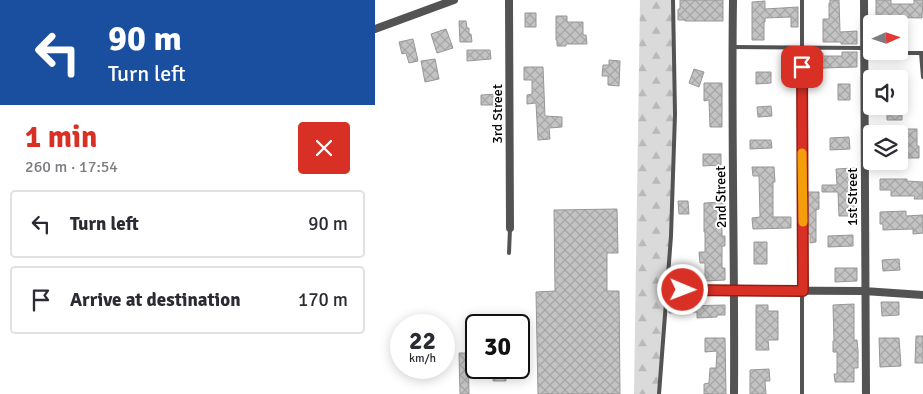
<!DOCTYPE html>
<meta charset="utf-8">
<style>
:root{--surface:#fff;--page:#f2f2f3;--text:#2b2b33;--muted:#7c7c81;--line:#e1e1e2;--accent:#d93025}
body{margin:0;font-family:Signika,sans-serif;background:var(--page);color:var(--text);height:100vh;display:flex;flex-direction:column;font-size:19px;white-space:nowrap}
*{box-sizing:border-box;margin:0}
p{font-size:16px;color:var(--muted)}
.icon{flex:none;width:28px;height:28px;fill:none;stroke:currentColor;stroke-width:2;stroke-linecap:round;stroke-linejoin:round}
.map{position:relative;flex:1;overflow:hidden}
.side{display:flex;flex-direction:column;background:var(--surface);width:375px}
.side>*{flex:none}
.guide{background:#1a4fa0;color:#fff;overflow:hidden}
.needle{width:32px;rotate:87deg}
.buttons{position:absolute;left:488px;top:15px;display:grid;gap:10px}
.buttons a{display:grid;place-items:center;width:45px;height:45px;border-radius:5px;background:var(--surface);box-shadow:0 2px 12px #0003;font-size:25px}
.speed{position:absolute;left:15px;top:314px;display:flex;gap:10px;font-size:25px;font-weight:700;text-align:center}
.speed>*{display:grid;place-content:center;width:65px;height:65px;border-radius:50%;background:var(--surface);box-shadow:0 2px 12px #0003;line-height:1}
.speed small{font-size:12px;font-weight:400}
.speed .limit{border:2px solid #111;border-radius:8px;background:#fff;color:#111}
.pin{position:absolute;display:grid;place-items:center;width:42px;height:42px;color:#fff;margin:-21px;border-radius:10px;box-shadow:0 2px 8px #0006}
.me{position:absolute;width:55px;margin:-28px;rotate:91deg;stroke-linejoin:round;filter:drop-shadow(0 0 4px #0008)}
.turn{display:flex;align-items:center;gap:18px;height:105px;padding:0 25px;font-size:22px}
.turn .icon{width:65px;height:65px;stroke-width:2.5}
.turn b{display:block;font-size:35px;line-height:42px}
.round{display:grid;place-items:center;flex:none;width:52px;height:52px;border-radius:5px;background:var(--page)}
.headline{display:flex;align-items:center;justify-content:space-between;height:85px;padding:0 25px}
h1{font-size:30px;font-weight:700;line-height:38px;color:var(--accent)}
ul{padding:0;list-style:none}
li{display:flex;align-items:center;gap:15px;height:68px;margin:0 10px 8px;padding:0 15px;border:2px solid var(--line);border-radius:5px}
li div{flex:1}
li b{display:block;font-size:19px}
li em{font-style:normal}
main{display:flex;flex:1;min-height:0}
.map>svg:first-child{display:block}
</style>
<main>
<section class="side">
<div class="guide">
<div class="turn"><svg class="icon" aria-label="left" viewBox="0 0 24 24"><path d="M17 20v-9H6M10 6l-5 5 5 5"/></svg><div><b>90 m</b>Turn left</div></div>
</div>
<div class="headline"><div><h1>1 min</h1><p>260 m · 17:54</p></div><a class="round" style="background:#d93025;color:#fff"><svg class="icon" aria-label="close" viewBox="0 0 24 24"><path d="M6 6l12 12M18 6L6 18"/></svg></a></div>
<ul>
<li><svg class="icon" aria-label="left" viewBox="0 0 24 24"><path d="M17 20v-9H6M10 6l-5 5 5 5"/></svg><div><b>Turn left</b></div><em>90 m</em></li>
<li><svg class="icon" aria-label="arrive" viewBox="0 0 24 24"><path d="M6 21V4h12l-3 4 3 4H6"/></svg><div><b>Arrive at destination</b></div><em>170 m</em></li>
</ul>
</section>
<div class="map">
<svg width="548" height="394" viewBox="0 0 548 394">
<defs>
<pattern id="forest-firs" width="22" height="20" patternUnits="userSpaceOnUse" patternTransform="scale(1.25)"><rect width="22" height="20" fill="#dadada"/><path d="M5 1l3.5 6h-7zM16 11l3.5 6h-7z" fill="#b9b9b9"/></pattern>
<pattern id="building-cross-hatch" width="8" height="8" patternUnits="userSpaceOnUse" patternTransform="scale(1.25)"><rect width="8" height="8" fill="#c3c3c3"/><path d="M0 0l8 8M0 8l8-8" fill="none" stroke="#a6a6a6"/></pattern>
</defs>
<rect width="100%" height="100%" fill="#fff"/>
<path fill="url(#forest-firs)" d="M265 0H298L300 114 296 236 284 394H259Z"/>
<path fill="url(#building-cross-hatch)" stroke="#979797" d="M305 0H348V21H310V20H303V9H305Z
M455 0H464L465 32 482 31V44H466V42H448V19H454V3H455Z
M501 0H516V4H539V0H548L547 18 501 17Z
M390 1V9L423 7V27H416V17L390 18V22H389V40H377V2Z
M150 13H161V27H150Z
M181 16H192V22H208V35H211L212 44H191V46H182V40H181Z
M84 21H91L92 28H94V34H96L97 42H85Z
M71 29 78 48 62 53 56 34Z
M38 39 43 61 34 63 31 53 27 54 24 42Z
M92 50H115L116 59 92 61Z
M467 52H482V67L448 68V69H440L439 53H448V56H467Z
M60 59 64 79 50 82 46 61Z
M234 60 245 61 244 86 233 85V76H227L228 65H234Z
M149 67H168L170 116 187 117V127L174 128 175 139 163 140 161 103 152 104V95L157 94V80H149Z
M319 69 329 72 324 87 314 83Z
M381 72H396V83L381 84Z
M329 83H347V127H335L334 100 329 101Z
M463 84H475V100H463Z
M121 94V105H106V95Z
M396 106 397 116 383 117 382 107Z
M512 108 527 109V120H512Z
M530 129H542V146H544V158H532L531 140H530Z
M474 137 475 149 455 150V138Z
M375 140H396L397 148 375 149Z
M328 154H346V165L328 166Z
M377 167H399L400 182H398V217H416V228L378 229 377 218 385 217 384 176H378Z
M479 168 480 204H482V216H464L463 192H447V185H462L461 169Z
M505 179H532V181L548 182V199H539L540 196H516V190H505Z
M433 192H444V209L441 210V242L435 243V234H431V223H434Z
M303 201H313L314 214H304Z
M350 202V213H347V236H350V246H347V268H350V280L330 281V263H325L324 252H330V232H329V203Z
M242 209 243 253H232V291H244L245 394H163L161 292 180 291 179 210Z
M531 211V216L548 215V233L538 234V229L508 230V224H505V212Z
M478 235V246L453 247V236Z
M379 242H392V264H379Z
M524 259 525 270 508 271 507 260Z
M460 268H482V281L460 282Z
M309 299V306L350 305V315H342V317L322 318V312L294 313V306H302V300Z
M506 302H524V315L507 316Z
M479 304V340H482L483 351V368H479V382H460L459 374H462V352H458V341H459L458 305Z
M381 305H393V311H403V340H393L394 350H381Z
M541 336H548V363H540Z
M330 338H350L351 394H329V384L334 383 335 368H341L342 351 330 352Z
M504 338H524L526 366 505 367Z
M84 353H93L94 394H85Z
M394 369 395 381H390L391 394H375V370Z
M118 370H131V381H118Z"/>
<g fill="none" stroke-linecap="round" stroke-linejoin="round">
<path stroke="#535353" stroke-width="4" d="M357 47 489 48 500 53H548
M546 53 548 77
M134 253 135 228
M284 394 296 236 300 114 298 0
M427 394V0"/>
<path stroke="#535353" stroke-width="8" d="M134 0 135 228
M358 0C356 131 360 263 359 394
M489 0 491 394
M0 29 79 0
M292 290 489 291 548 295"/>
</g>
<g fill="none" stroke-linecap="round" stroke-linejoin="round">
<defs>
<path id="route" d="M308 290 428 291 427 67"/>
</defs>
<use href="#route" stroke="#8d1f18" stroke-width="12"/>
<use href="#route" stroke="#d93025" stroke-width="9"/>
<path stroke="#f59e0b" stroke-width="9" d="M427 153 428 222"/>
</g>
<g text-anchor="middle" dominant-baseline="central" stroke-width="4" stroke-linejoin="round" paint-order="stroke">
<g font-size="14" fill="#000" stroke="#fff">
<text transform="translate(122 114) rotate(-90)">3rd Street</text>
<text transform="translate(346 197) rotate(-91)">2nd Street</text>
<text transform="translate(477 197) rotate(-90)">1st Street</text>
</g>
</g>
</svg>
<div class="buttons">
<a><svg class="needle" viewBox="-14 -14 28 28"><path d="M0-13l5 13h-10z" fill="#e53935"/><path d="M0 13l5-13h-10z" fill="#7c7c81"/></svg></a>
<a><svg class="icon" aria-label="sound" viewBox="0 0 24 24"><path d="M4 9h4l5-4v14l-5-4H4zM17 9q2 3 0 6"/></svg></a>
<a><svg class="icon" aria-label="layers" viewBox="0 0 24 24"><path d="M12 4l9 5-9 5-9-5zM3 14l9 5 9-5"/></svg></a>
</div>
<div class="speed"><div>22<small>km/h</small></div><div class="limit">30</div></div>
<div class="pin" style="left:427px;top:67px;background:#d93025"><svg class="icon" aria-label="arrive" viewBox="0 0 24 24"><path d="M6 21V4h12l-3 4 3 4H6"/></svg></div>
<svg class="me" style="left:308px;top:290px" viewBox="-20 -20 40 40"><circle r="17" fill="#d93025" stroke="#fff" stroke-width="3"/><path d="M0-11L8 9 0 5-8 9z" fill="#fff"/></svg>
</div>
</main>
